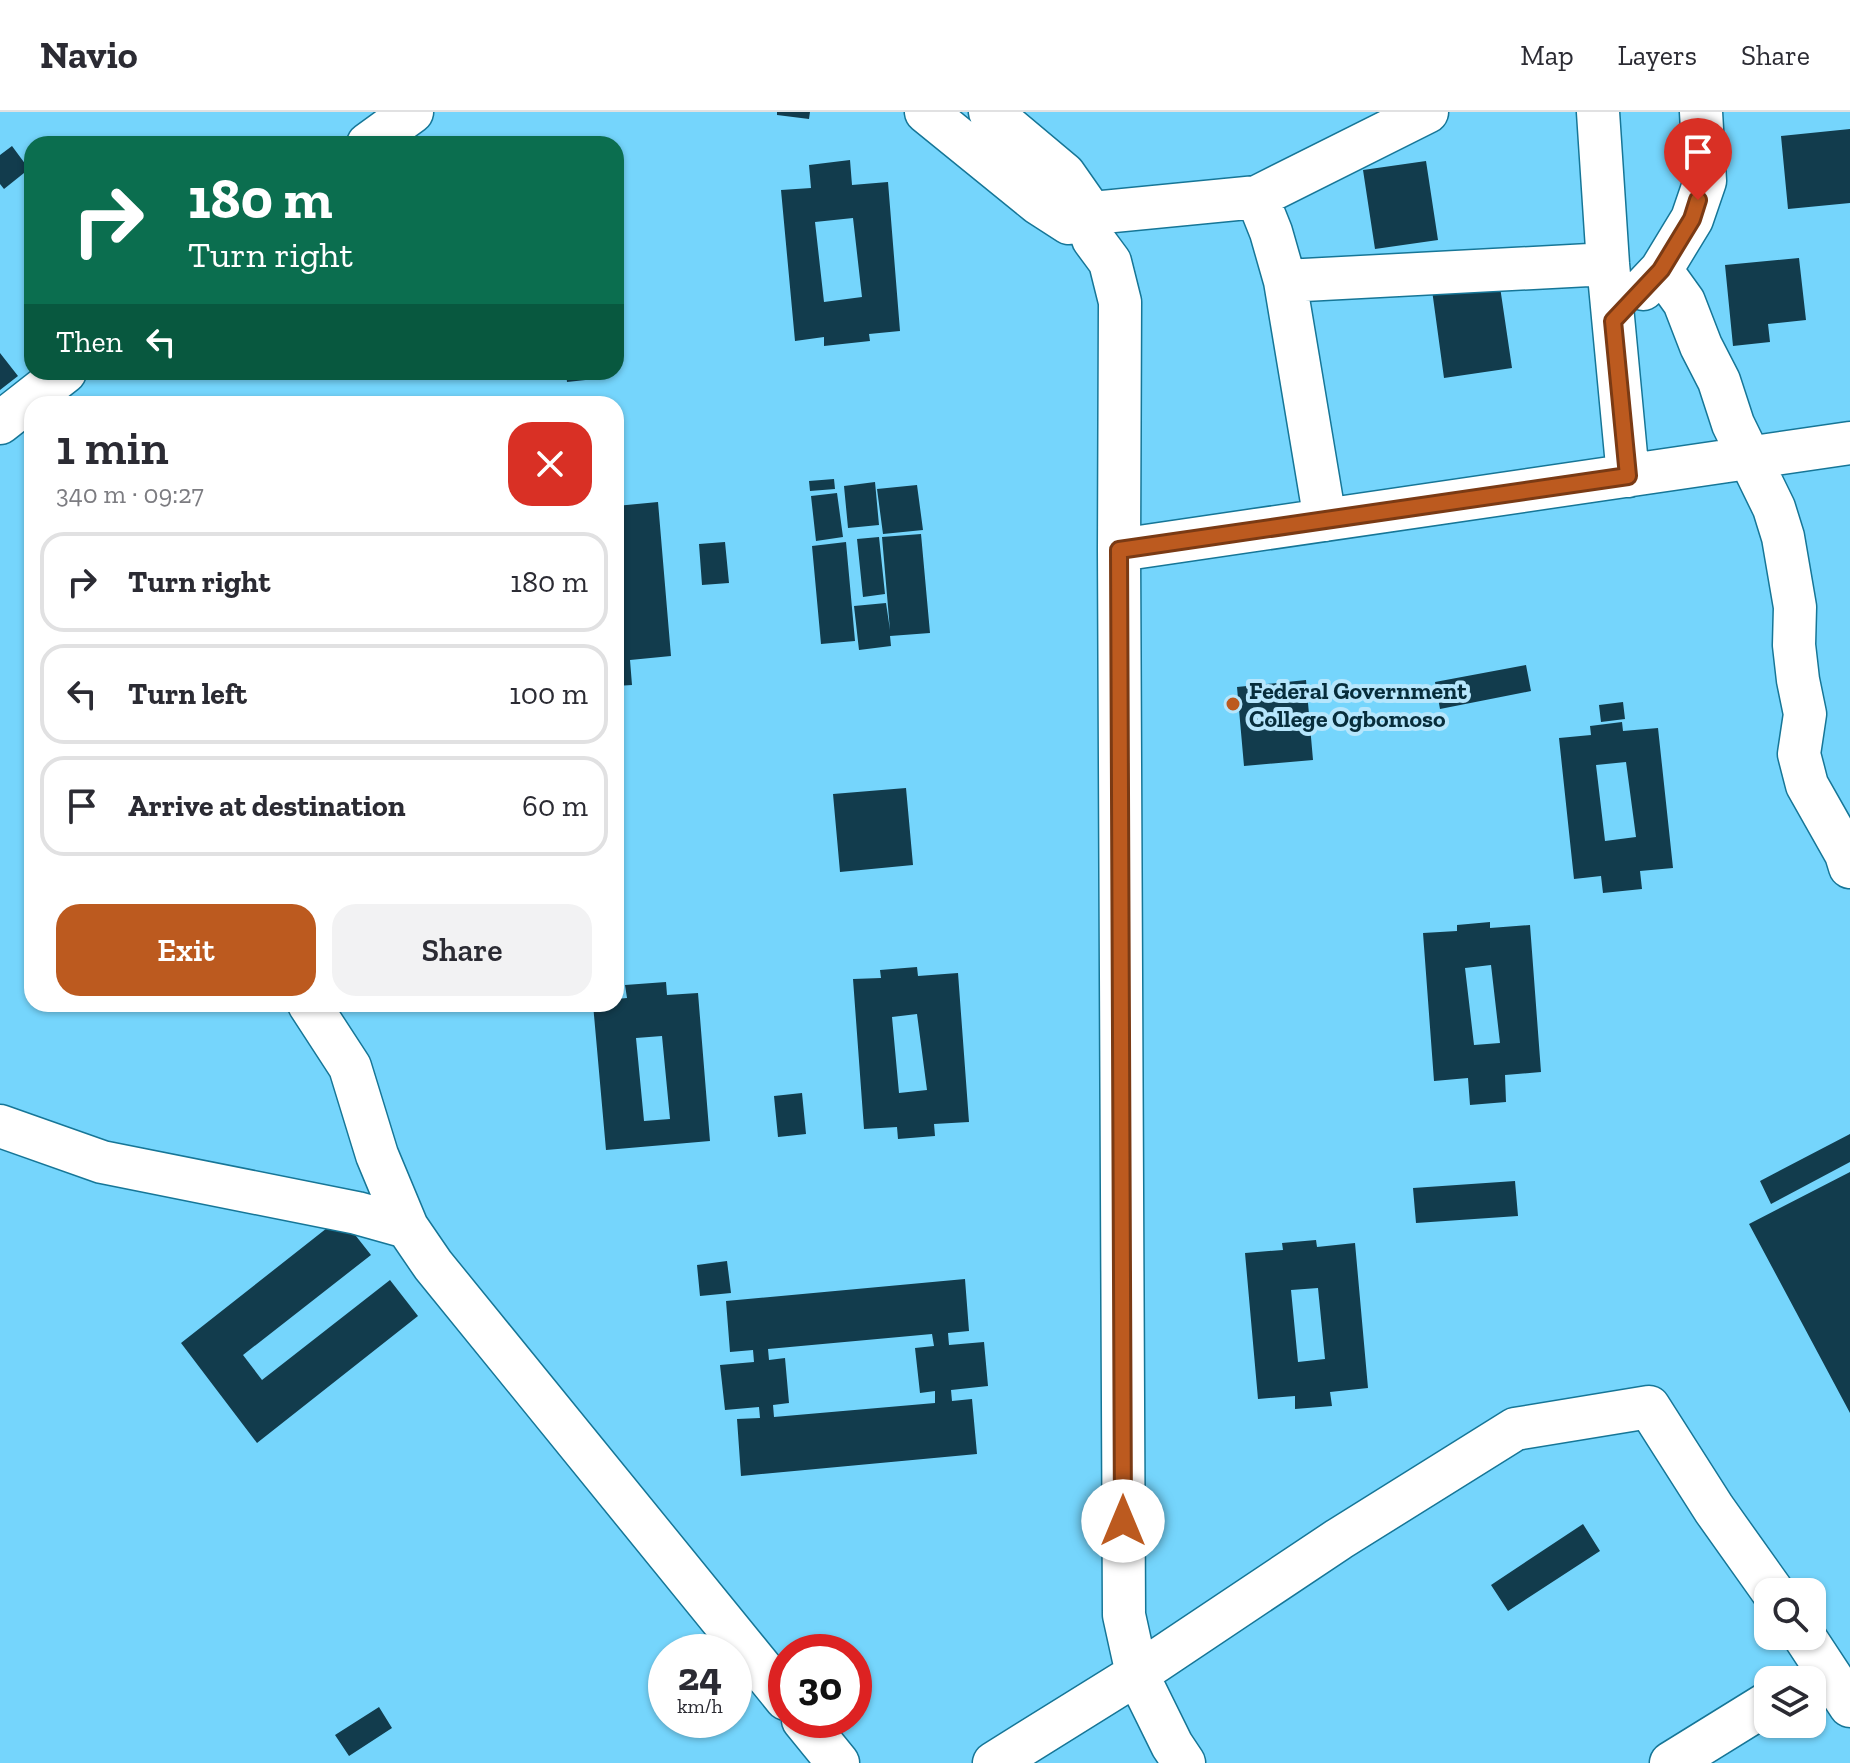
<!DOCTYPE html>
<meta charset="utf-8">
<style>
:root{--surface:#fff;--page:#f2f2f3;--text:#2b2b33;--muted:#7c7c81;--line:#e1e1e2;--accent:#bc5a1f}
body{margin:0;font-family:"Zilla Slab",serif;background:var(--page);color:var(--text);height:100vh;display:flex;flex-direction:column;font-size:30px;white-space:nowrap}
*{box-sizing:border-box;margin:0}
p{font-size:26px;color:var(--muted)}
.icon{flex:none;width:44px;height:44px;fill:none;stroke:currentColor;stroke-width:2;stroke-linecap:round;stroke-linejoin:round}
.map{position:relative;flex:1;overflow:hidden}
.panel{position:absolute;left:24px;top:284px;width:600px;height:616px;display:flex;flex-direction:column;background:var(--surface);border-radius:24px;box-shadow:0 2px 6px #0004}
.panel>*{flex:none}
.guide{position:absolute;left:24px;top:24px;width:600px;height:244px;border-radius:24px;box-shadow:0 2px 6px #0004;background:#0b6e4f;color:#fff;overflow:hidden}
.tools{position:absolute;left:1754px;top:1466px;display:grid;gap:16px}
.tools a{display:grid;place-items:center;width:72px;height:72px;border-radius:16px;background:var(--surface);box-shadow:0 2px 6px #0004;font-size:40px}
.speed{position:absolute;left:648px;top:1522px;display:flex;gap:16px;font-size:40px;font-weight:700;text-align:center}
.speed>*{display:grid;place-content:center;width:104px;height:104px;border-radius:50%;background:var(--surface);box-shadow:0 2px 6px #0004;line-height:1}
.speed small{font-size:20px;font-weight:400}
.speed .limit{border:12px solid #d22;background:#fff;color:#111}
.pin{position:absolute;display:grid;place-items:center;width:68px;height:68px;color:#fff;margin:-82px -34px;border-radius:50% 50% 50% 0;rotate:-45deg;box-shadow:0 0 8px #0007}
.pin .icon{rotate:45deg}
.me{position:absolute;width:88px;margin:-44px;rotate:0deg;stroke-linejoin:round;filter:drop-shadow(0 0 6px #0008)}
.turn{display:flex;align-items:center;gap:28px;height:168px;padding:0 32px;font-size:36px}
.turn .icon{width:104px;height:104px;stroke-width:2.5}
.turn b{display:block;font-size:56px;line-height:68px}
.then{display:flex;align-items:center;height:76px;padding:0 32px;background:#0003;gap:16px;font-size:30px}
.round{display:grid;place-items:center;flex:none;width:84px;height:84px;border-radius:24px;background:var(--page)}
.summary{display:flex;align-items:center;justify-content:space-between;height:136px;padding:0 32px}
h1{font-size:48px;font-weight:600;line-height:60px}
.action{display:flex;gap:16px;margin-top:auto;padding:16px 32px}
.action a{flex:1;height:92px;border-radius:24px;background:var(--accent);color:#fff;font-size:32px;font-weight:600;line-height:92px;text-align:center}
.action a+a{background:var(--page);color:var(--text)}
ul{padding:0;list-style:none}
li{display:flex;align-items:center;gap:24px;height:100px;margin:0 16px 12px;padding:0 16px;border:4px solid var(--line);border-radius:24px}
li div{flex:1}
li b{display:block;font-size:30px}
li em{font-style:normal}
header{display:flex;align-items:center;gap:48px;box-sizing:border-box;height:112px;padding:0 40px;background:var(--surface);border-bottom:2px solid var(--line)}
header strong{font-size:38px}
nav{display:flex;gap:44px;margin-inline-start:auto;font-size:28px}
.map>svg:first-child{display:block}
</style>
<header>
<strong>Navio</strong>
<nav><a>Map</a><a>Layers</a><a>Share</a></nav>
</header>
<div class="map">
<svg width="1850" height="1651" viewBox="0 0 1850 1651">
<rect width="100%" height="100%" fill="#9adbf8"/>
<path fill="#75d5fc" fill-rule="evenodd" d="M0 0H1850V1651H0ZM32 32H616V260H32ZM32 292H616V892H32ZM1768 1480H1812V1524H1768ZM666 1540H734V1608H666ZM786 1540H854V1608H786ZM1768 1568H1812V1612H1768Z"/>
<path fill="#123c4d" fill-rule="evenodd" d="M777 0H810L809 7 777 3Z
M1850 17V91L1788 97 1781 24Z
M12 34 29 57 4 77 0 72V43Z
M850 48 852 73 888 70 900 219 869 222 870 229 824 234V225L795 229 781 78 811 76 809 53ZM853 106 862 185 824 190 815 110Z
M1426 49 1438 128 1375 137 1363 58Z
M1799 146 1806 208 1768 212 1770 230 1733 234 1725 153Z
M1499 168 1512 256 1444 266 1432 178Z
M0 241 18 264 0 278Z
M566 260H603L604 266 567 270Z
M834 367 835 377 810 379 809 369Z
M875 370 879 413 848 416 844 374Z
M917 373 923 418 883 422 877 377Z
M837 381 843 425 816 429 811 384Z
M658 390 671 544 630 548 632 573 616 574V394Z
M921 422 930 521 890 524 891 534 859 538 854 494 886 491 890 518 882 425Z
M879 425 885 482 863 485 857 427Z
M725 430 729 471 702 473 699 432Z
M846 430 855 529 821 532 812 434Z
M1526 553 1531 579 1440 597 1435 570Z
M1306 568 1313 648 1244 654 1237 575Z
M1623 590 1625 607 1601 610 1599 593Z
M1622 610 1623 619 1658 616 1673 756 1640 759 1642 777 1603 781 1601 764 1574 767 1559 626 1591 623 1590 614ZM1626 650 1636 725 1605 729 1596 653Z
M906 676 913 753 840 760 833 682Z
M1490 810V816L1530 813 1541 960 1505 963 1506 990 1470 993 1468 966 1434 969 1423 821 1457 819V813ZM1491 853 1500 931 1474 933 1465 856Z
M917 855 918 864 958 861 969 1010 934 1012 935 1024 898 1027 897 1015 864 1017 853 867 881 866 880 858ZM917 902 927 978 899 981 892 905Z
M666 870 667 883 698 881 710 1029 606 1038 593 892H616V887L627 886 625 873ZM662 924 670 1007 644 1009 636 926Z
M802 981 806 1022 778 1025 774 984Z
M1850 1022V1050L1771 1092 1760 1069Z
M1850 1060V1301L1749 1112Z
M1515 1069 1518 1104 1416 1111 1413 1076Z
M341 1105 371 1143 243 1243 262 1268 390 1168 418 1204 257 1331 181 1231Z
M1316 1128 1317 1135 1355 1131 1368 1276 1330 1280 1332 1294 1295 1297V1284L1258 1287 1245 1141 1283 1138 1282 1131ZM1318 1176 1325 1247 1298 1250 1291 1178Z
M727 1149 731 1181 700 1184 697 1153Z
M965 1167 969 1219 948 1221 949 1233 984 1230 988 1274 951 1278 952 1289 972 1287 977 1342 741 1364 737 1307 760 1306 759 1295 725 1298 720 1253 754 1250 753 1238 730 1240 726 1189ZM932 1222 934 1234 915 1236 920 1281 935 1279V1291L774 1305 773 1293 789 1291 785 1246 769 1248 768 1237Z
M1583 1412 1600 1439 1508 1499 1491 1473Z
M379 1595 392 1616 349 1644 335 1623Z"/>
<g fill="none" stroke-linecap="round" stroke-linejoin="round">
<defs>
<path id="minor" d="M926 0 1038 91 1069 111
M990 0 1064 62 1085 92
M1598 0 1608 152 1628 364
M368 32 412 0
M1257 85 1427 0
M1103 100 1257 85 1271 120 1285 169 1325 408
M1093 127 1110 150 1120 190 1119 438 1124 1503 1137 1562 1172 1633 1184 1651
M1661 158 1684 190 1701 234 1719 269 1733 312 1774 396 1783 425 1795 495 1794 533 1798 568 1805 602 1799 642 1807 673 1846 742 1850 755
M1285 169 1608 152
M1643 177 1661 158 1692 107 1705 69 1701 0
M0 311 65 260
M1119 438 1850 331
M309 892 350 955 377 1043 407 1115
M0 1014 102 1050 357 1101 407 1115 433 1153 786 1587
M1804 1524 1850 1594
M803 1608 838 1651
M994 1651 1137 1562 1339 1427 1515 1317 1649 1295 1714 1397 1773 1480
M1671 1651 1768 1591"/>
</defs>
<use href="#minor" stroke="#167697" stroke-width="45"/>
<use href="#minor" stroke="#fff" stroke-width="42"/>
</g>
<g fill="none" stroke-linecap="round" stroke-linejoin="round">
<defs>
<path id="route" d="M1123 1409 1119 438 1628 364 1613 209 1661 158 1692 107 1698 88"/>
</defs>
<use href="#route" stroke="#7a3a14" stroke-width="20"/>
<use href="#route" stroke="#bc5a1f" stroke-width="14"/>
</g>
<circle fill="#bc5a1f" stroke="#b6e6fc" stroke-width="3" cx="1233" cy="592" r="8"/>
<g text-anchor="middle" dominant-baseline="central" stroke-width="8" stroke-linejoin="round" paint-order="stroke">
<g font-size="24" font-weight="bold" fill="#072d3b" stroke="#b6e6fc" text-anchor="start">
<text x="1249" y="578">Federal Government<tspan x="1249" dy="28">College Ogbomoso</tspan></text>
</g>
</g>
</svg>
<div class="tools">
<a><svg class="icon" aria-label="search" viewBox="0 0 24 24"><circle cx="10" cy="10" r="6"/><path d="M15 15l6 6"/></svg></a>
<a><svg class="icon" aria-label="layers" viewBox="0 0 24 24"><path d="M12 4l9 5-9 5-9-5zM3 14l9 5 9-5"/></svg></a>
</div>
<div class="speed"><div>24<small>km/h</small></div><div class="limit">30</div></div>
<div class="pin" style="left:1698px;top:88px;background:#d93025"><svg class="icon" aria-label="arrive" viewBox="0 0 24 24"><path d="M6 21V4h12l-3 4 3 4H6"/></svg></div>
<svg class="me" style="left:1123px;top:1409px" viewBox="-20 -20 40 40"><circle r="19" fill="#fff"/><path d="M0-13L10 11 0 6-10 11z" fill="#bc5a1f"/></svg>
<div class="guide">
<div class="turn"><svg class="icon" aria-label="right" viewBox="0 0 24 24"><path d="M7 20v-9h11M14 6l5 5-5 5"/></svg><div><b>180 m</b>Turn right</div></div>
<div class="then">Then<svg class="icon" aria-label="left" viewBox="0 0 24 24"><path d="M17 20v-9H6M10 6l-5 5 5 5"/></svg></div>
</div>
<section class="panel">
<div class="summary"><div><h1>1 min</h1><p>340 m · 09:27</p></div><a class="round" style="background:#d93025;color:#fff"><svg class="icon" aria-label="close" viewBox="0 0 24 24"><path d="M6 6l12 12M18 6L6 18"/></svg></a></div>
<ul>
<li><svg class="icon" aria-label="right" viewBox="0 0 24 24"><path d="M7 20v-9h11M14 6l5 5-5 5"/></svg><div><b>Turn right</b></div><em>180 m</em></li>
<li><svg class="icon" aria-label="left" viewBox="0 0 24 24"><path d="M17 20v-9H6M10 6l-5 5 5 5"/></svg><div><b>Turn left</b></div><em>100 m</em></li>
<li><svg class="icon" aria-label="arrive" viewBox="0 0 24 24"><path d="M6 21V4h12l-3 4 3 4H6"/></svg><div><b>Arrive at destination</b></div><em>60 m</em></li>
</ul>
<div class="action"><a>Exit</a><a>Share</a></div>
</section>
</div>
